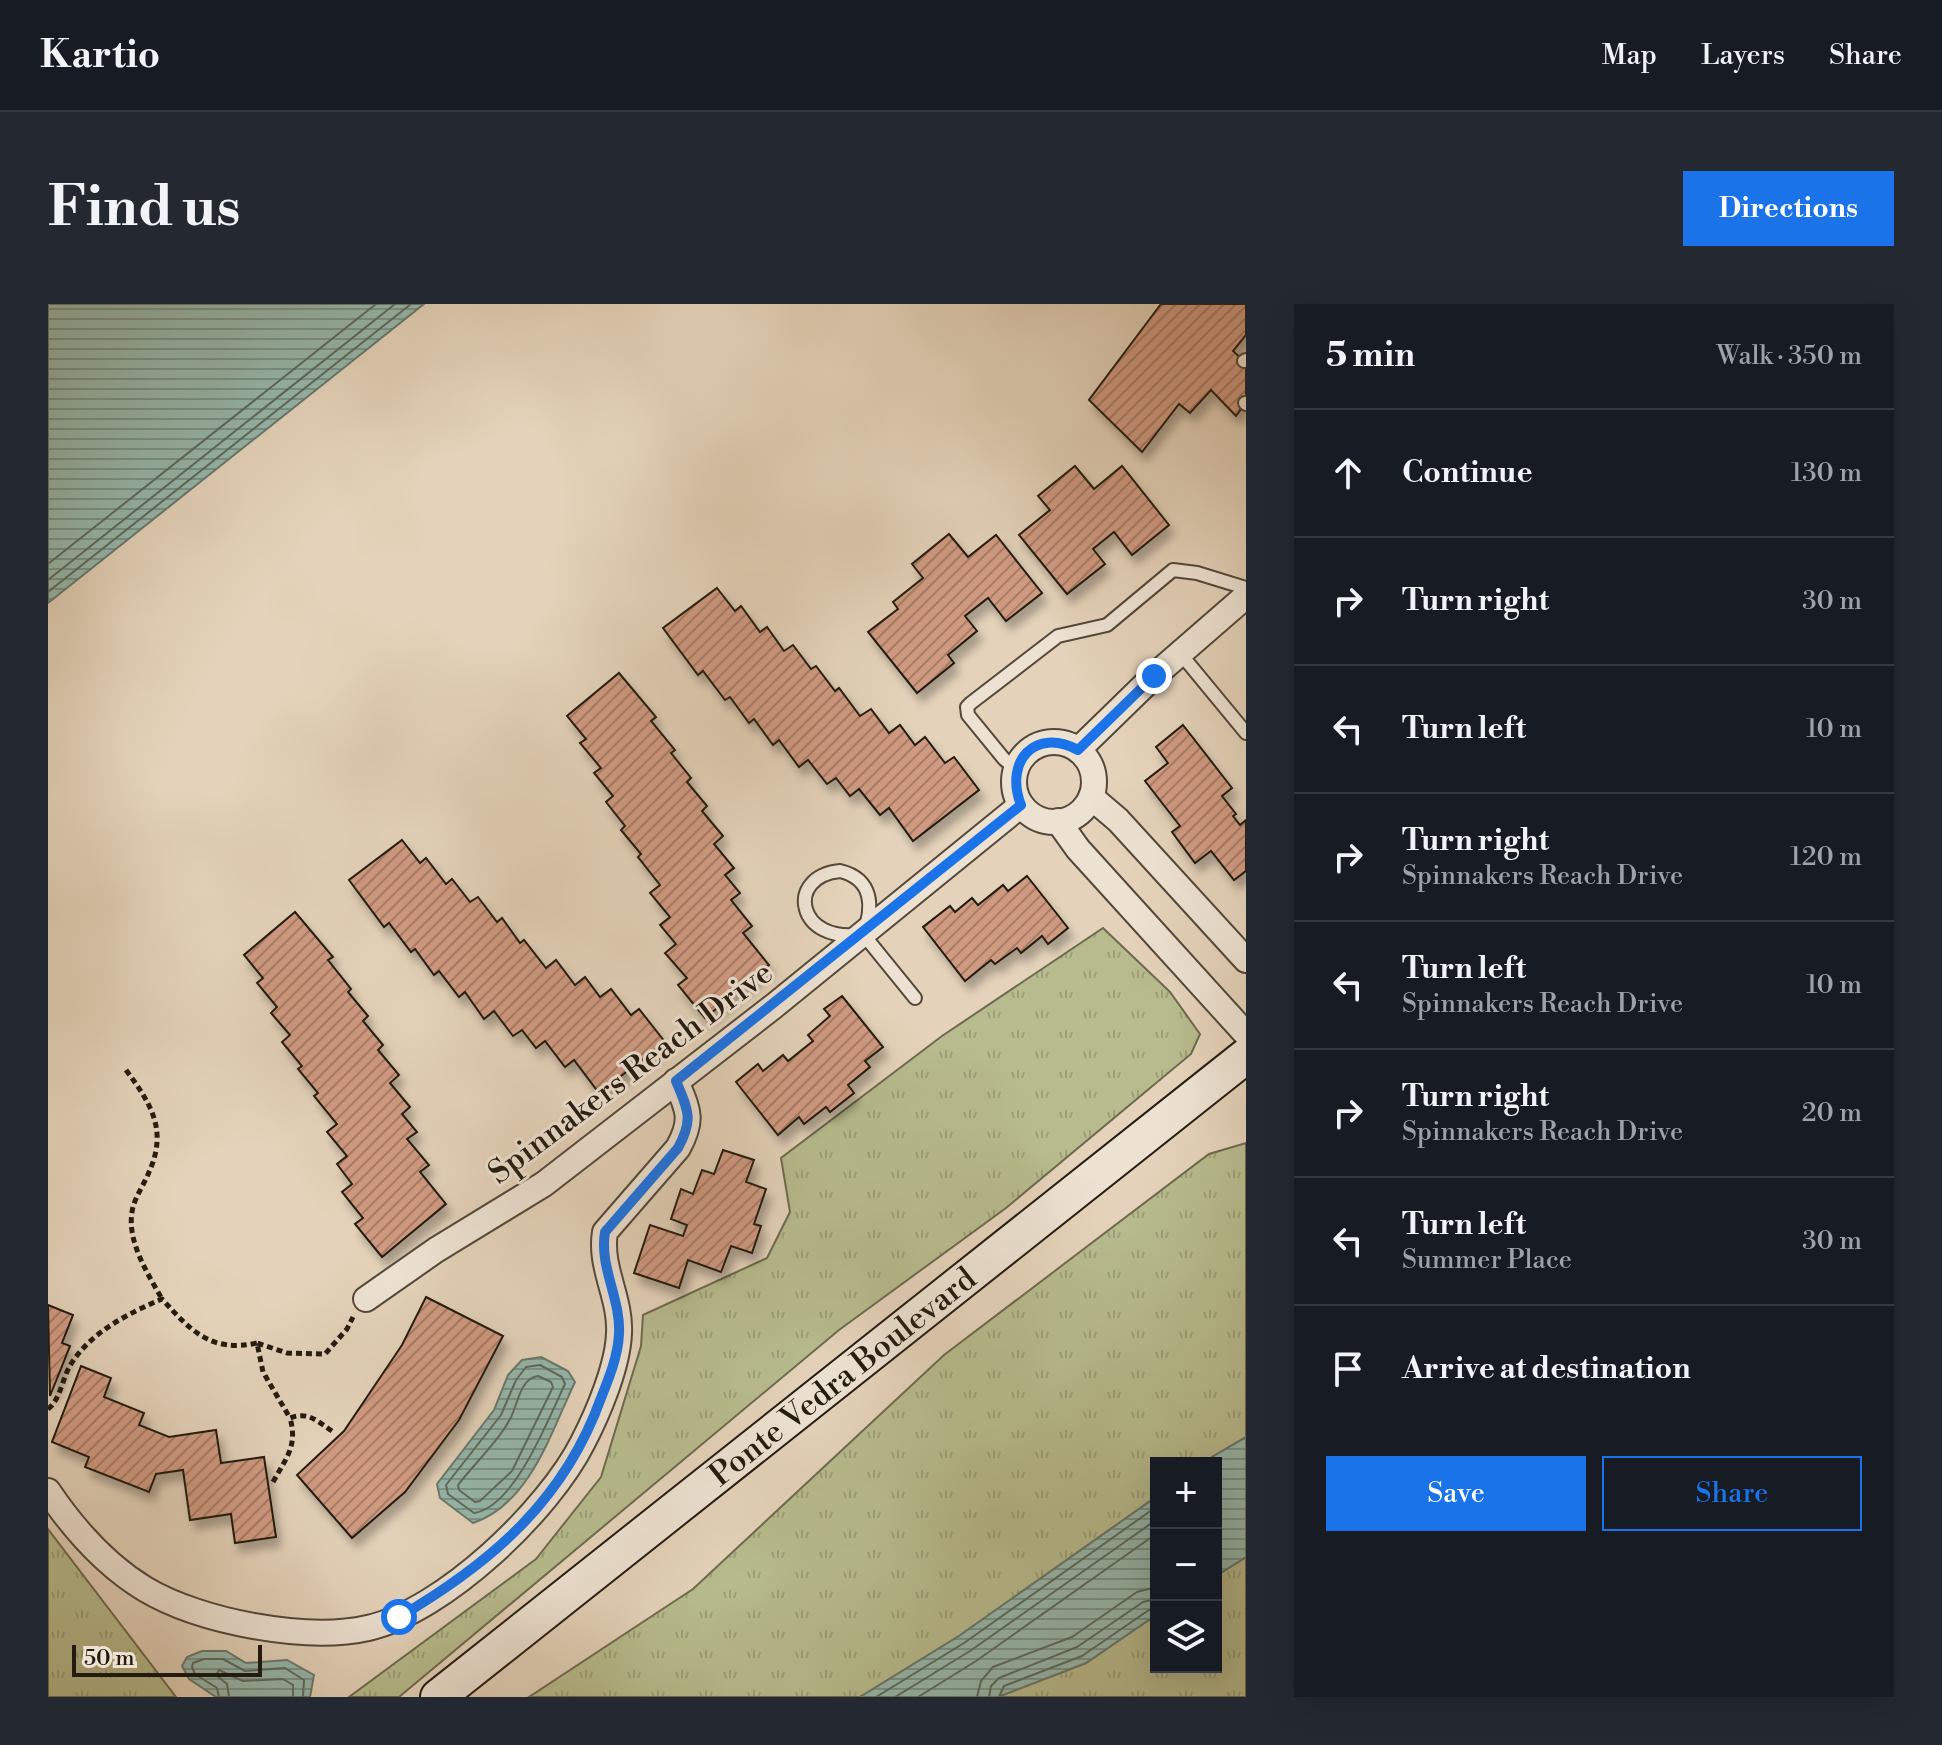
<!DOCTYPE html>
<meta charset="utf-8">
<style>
:root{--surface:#171b24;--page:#242831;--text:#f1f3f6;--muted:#9ea1a6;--line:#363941;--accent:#1a73e8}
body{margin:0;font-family:"Libre Bodoni",serif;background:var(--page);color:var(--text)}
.controls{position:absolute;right:24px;bottom:24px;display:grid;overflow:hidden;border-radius:0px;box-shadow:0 8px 32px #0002}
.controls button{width:72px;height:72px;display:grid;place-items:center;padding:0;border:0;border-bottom:2px solid var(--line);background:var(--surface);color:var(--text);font:40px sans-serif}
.scale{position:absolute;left:24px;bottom:20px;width:190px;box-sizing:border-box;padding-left:8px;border:4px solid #231b10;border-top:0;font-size:22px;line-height:28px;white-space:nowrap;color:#231b10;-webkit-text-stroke:6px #ede2d2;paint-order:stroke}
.stop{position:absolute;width:24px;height:24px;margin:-18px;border:6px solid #1a73e8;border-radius:50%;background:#fff}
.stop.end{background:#1a73e8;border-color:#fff;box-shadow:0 2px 8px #0008}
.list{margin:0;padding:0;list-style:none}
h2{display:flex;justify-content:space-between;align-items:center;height:104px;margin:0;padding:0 32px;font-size:34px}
h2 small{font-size:26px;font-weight:400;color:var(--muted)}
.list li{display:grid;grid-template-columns:52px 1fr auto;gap:24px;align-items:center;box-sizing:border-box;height:128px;padding:0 32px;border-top:2px solid var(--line)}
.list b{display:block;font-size:30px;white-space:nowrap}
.list p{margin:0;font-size:26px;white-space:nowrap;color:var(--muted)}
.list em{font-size:26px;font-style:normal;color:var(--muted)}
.actions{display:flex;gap:16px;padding:24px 32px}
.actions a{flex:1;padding:18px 0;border:2px solid var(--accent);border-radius:0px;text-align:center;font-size:28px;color:var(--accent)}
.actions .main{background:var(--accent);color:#fff}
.icon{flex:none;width:44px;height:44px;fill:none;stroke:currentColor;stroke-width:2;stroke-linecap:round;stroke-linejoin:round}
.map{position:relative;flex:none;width:1198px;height:1393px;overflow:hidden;border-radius:0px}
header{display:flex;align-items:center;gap:48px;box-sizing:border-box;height:112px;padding:0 40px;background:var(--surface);border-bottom:2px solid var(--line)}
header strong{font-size:38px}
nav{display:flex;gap:44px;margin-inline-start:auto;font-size:28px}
.intro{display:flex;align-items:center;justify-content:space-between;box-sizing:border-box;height:192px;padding:0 48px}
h1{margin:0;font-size:56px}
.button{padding:20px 36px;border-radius:0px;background:var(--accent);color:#fff;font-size:28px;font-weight:700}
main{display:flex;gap:48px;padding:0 48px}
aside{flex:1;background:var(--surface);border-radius:0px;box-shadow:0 8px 32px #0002}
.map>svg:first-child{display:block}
.grass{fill:url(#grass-tufts);stroke:#6d6b4e;stroke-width:2}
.water{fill:url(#water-rules);stroke:#68796e;stroke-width:2}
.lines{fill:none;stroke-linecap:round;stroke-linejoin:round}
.shore{stroke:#5c6a5e;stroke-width:2}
.building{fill:url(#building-hatch);stroke:#231b10;stroke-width:2;filter:url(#shadow)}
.lane-casing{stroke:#53493a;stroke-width:16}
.street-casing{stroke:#53493a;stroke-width:28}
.secondary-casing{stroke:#231b10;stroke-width:38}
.path{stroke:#231b10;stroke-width:5;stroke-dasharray:6 4;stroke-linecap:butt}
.lane{stroke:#ede2d2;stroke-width:12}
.street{stroke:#ede2d2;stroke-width:24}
.secondary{stroke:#ede2d2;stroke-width:34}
.route{stroke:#1a73e8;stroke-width:10}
.labels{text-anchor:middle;stroke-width:6;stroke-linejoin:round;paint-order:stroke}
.street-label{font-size:32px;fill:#231b10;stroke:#ede2d2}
</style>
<header>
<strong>Kartio</strong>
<nav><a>Map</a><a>Layers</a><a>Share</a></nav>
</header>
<div class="intro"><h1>Find us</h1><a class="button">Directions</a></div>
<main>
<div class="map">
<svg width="1198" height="1393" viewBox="0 0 1198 1393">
<defs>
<pattern id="grass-tufts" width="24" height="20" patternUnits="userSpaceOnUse" patternTransform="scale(2)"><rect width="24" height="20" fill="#b7bb8d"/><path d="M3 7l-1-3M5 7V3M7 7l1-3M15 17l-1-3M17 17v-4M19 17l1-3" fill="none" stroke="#9da079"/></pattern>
<pattern id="water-rules" width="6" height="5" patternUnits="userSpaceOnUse" patternTransform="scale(2)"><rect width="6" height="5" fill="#96b8ac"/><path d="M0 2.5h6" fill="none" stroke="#7a958b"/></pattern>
<pattern id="building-hatch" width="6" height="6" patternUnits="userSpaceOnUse" patternTransform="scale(2)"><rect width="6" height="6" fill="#d09a81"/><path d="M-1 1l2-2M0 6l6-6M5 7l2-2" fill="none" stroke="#a87d68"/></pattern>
<filter id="shadow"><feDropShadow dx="5" dy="9" stdDeviation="4" flood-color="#0004"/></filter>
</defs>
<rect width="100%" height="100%" fill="#e4d3ba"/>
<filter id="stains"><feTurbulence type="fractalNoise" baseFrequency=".0025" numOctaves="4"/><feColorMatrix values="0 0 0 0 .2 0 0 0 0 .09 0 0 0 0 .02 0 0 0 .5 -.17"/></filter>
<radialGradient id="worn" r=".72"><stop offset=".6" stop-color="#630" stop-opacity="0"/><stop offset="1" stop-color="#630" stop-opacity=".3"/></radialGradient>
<g class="grass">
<path d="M1055 624 1122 688 1152 730 1143 750 958 904 791 1026 351 1393H301L488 1255 553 1173 593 1042 595 1011 719 954 742 908 733 854 894 732Z"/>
<path d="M1198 839V1133L1154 1159H1108V1193L911 1332 812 1393H481L645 1285 896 1051 1161 850Z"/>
<path d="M0 1225 128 1393H0Z"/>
<path d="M1198 1253V1393H950L1038 1359 1108 1311V1363H1168V1272Z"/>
</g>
<g class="water">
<path d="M0 0H376L0 299Z"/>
<path d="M493 1053 520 1067 527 1078C503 1128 482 1200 425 1219L392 1194 389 1180 446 1106 460 1071 474 1056Z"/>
<path d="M1198 1133V1253L1168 1272V1159H1154Z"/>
<path d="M1108 1193V1311L1038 1359 950 1393H812L911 1332Z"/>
<path d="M154 1347H178L198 1359 239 1356 266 1371 262 1393H168L141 1375 134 1362 139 1353Z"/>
</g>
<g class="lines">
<g class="shore">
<path d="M0 260 328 0"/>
<path d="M0 276 347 0"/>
<path d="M0 288 363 0"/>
<path d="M492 1061 514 1073 517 1080C500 1115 467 1203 426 1209L400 1190 398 1181 453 1111 468 1076 478 1063Z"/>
<path d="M490 1072 503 1078 505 1083 464 1167 432 1197 427 1198 411 1186 410 1181C426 1160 453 1135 464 1111 470 1098 473 1074 490 1072Z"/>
<path d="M171 1393 169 1384 147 1370 144 1363 145 1359 156 1355H175L197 1367 237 1364 256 1376 255 1393"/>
<path d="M181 1393 179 1380 168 1371 171 1366 195 1377 235 1375 245 1381V1393"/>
<path d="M828 1393 916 1339 1108 1203"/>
<path d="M847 1393 922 1347 1108 1216"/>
<path d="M870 1393 928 1357 1108 1230"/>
<path d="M929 1393 933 1377 945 1363 1024 1333 1089 1288 1108 1283"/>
<path d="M941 1393 943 1382 951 1374 1029 1343 1095 1298 1108 1295"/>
<path d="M951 1393 956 1382 1034 1352 1101 1306 1108 1305"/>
</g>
</g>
<g class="building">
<path d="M1113 0H1198V31L1185 47 1198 59V98L1188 112 1163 86 1142 109 1131 100 1094 148 1041 96Z"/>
<path d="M1027 162 1046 185 1074 162 1121 221 1084 251 1066 228 1045 245 1057 260 1019 290 971 231 1002 206 990 192Z"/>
<path d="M901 230 920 253 948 231 994 289 958 317 940 294 917 312 929 327 900 351 906 359 869 389 820 328 850 305 845 298 875 274 864 260Z"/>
<path d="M669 284 687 307 693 302 712 328 719 323 736 347 745 341 763 365 768 362 787 387 791 384 812 412 823 405 841 429 852 421 867 441 877 433 897 459 906 453 931 486 865 537 841 504 832 511 811 485 802 492 788 474 779 480 760 456 751 463 731 436 725 441 706 415 701 419 682 393 677 396 655 367 650 371 615 324Z"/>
<path d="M571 369 608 413 603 417 627 446 623 449 643 474 639 478 659 502 654 507 675 532 666 540 686 564 677 571 692 589 683 596 704 622 695 629 721 661 657 714 630 681 639 674 617 649 628 640 612 621 622 613 602 589 612 581 590 553 593 550 573 526 577 522 558 498 565 492 546 469 553 464 532 439 538 435 519 412Z"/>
<path d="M1135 421 1184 484 1174 492 1188 510 1185 512 1192 521 1198 516V567L1186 576 1163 547 1147 559 1124 528 1132 522 1097 477 1120 459 1108 443Z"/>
<path d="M354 536 372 559 378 554 398 580 404 575 422 598 430 593 449 618 454 614 472 639 476 636 498 664 508 656 527 681 537 673 552 693 563 685 583 711 591 705 617 738 551 789 526 756 517 763 497 737 488 744 474 726 465 732 446 707 436 715 417 688 411 693 391 667 386 671 367 645 363 648 341 619 336 623 301 576Z"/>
<path d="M979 572 1020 624 1000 640 994 632 973 649 969 644 947 660 943 656 917 677 875 623 902 602 907 608 924 594 930 601 955 581 960 587Z"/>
<path d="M247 608 285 653 280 656 303 685 300 688 320 712 315 717 335 741 330 746 351 771 342 779 362 803 354 810 369 828 359 835 381 861 372 868 398 900 334 953 307 920 315 914 294 888 304 880 289 860 299 852 279 828 289 820 266 792 270 789 250 765 254 762 234 738 242 731 223 709 229 703 209 679 215 674 196 651Z"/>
<path d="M794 692 835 743 817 757 822 763 800 781 806 789 782 808 778 803 756 820 751 813 730 831 688 778 710 760 715 767 735 751 740 757 765 737 760 731 782 712 776 705Z"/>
<path d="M675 846 706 856 698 878 718 885 706 920 713 922 704 949 683 942 673 968 640 956 631 984 586 969 602 921 635 932 639 921 623 915 633 885 645 890 654 866 666 870Z"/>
<path d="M378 993 455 1032 411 1116 357 1188 304 1234 249 1171 296 1127 354 1041Z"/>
<path d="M0 1001 25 1011 14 1039 22 1042 2 1092Z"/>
<path d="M33 1062 63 1074 56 1093 96 1109 91 1121 121 1133 168 1126 173 1159 216 1153 228 1233 187 1239 183 1210 142 1216 135 1166 108 1170 101 1188 37 1163 41 1153 4 1138Z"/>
</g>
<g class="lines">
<g class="lane-casing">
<g id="lane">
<path d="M1196 57 1198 56"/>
<path d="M1197 99 1198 100"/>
<path d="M1132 349 1198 429"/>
<path d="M968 465 956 455 920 411 919 403 923 399 1010 332 1059 321 1125 266 1149 269 1198 284"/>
<path d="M792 567C825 575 826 603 815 630 748 641 737 572 792 567Z"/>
<path d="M815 630 867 694"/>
</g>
</g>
<g class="street-casing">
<g id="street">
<circle cx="1006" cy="478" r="40"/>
<path d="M1030 446 1106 372 1198 292"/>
<path d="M1043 493 1070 516 1198 656"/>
<path d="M1010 517 1030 545 1198 730"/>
<path d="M318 995 388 946 496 880 726 702 973 501"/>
<path d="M0 1187C25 1224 59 1262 97 1285 152 1318 259 1338 320 1324 396 1307 501 1206 535 1138 550 1109 570 1062 571 1029 573 994 551 963 557 928L630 844C646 815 640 806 628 777"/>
</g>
</g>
<g class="secondary-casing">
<g id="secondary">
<path id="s1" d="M390 1393 1198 752"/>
</g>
</g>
<g class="path">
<path d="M78 766C103 800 120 826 101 868 96 881 86 894 84 908 79 938 100 970 114 995"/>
<path d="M0 1105C13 1095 14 1074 23 1060 43 1028 81 1009 114 995 143 1027 163 1049 209 1039"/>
<path d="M284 1127C269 1117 260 1107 242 1114L215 1068 209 1039 239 1049 277 1050 299 1025 305 1013"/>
<path d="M225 1178C238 1154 250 1142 242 1114"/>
</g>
<use href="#lane" class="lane"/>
<use href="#street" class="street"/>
<use href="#secondary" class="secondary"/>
</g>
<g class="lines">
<path class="route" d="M351 1313C443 1259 516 1197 553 1094 561 1074 570 1052 571 1030 573 995 551 963 557 928L630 844C646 815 640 806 628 777L973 501C956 457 987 423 1030 446L1106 372"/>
</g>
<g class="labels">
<g class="street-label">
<text transform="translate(582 768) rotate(-37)" y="11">Spinnakers Reach Drive</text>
<text dy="11" stroke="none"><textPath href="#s1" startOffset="516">Ponte Vedra Boulevard</textPath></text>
</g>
</g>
<rect width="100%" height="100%" filter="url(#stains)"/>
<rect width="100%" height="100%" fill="url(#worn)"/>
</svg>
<div class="controls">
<button>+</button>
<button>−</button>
<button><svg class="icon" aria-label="layers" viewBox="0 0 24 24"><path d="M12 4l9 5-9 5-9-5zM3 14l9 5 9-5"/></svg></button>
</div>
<div class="scale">50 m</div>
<div class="stop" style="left:351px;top:1313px"></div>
<div class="stop end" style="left:1106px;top:372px"></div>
</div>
<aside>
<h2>5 min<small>Walk · 350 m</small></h2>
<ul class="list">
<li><svg class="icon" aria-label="ahead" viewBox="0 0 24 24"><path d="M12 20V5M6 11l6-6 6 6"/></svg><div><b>Continue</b></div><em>130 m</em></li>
<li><svg class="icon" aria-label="right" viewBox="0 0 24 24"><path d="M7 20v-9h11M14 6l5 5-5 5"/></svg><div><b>Turn right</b></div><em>30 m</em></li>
<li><svg class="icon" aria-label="left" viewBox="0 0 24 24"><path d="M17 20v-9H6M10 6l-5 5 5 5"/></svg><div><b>Turn left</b></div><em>10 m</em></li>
<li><svg class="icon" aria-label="right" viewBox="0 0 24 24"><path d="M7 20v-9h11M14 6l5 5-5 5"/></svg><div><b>Turn right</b><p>Spinnakers Reach Drive</p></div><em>120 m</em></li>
<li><svg class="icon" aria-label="left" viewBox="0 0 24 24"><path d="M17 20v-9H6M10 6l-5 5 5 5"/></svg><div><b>Turn left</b><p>Spinnakers Reach Drive</p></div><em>10 m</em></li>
<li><svg class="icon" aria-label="right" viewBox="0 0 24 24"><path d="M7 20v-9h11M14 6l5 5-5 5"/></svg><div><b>Turn right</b><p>Spinnakers Reach Drive</p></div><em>20 m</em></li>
<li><svg class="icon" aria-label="left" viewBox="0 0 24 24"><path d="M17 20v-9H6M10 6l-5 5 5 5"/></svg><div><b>Turn left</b><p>Summer Place</p></div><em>30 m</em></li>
<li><svg class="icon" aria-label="arrive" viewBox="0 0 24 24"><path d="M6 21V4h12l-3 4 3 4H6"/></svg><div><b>Arrive at destination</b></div></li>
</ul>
<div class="actions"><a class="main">Save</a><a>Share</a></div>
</aside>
</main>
